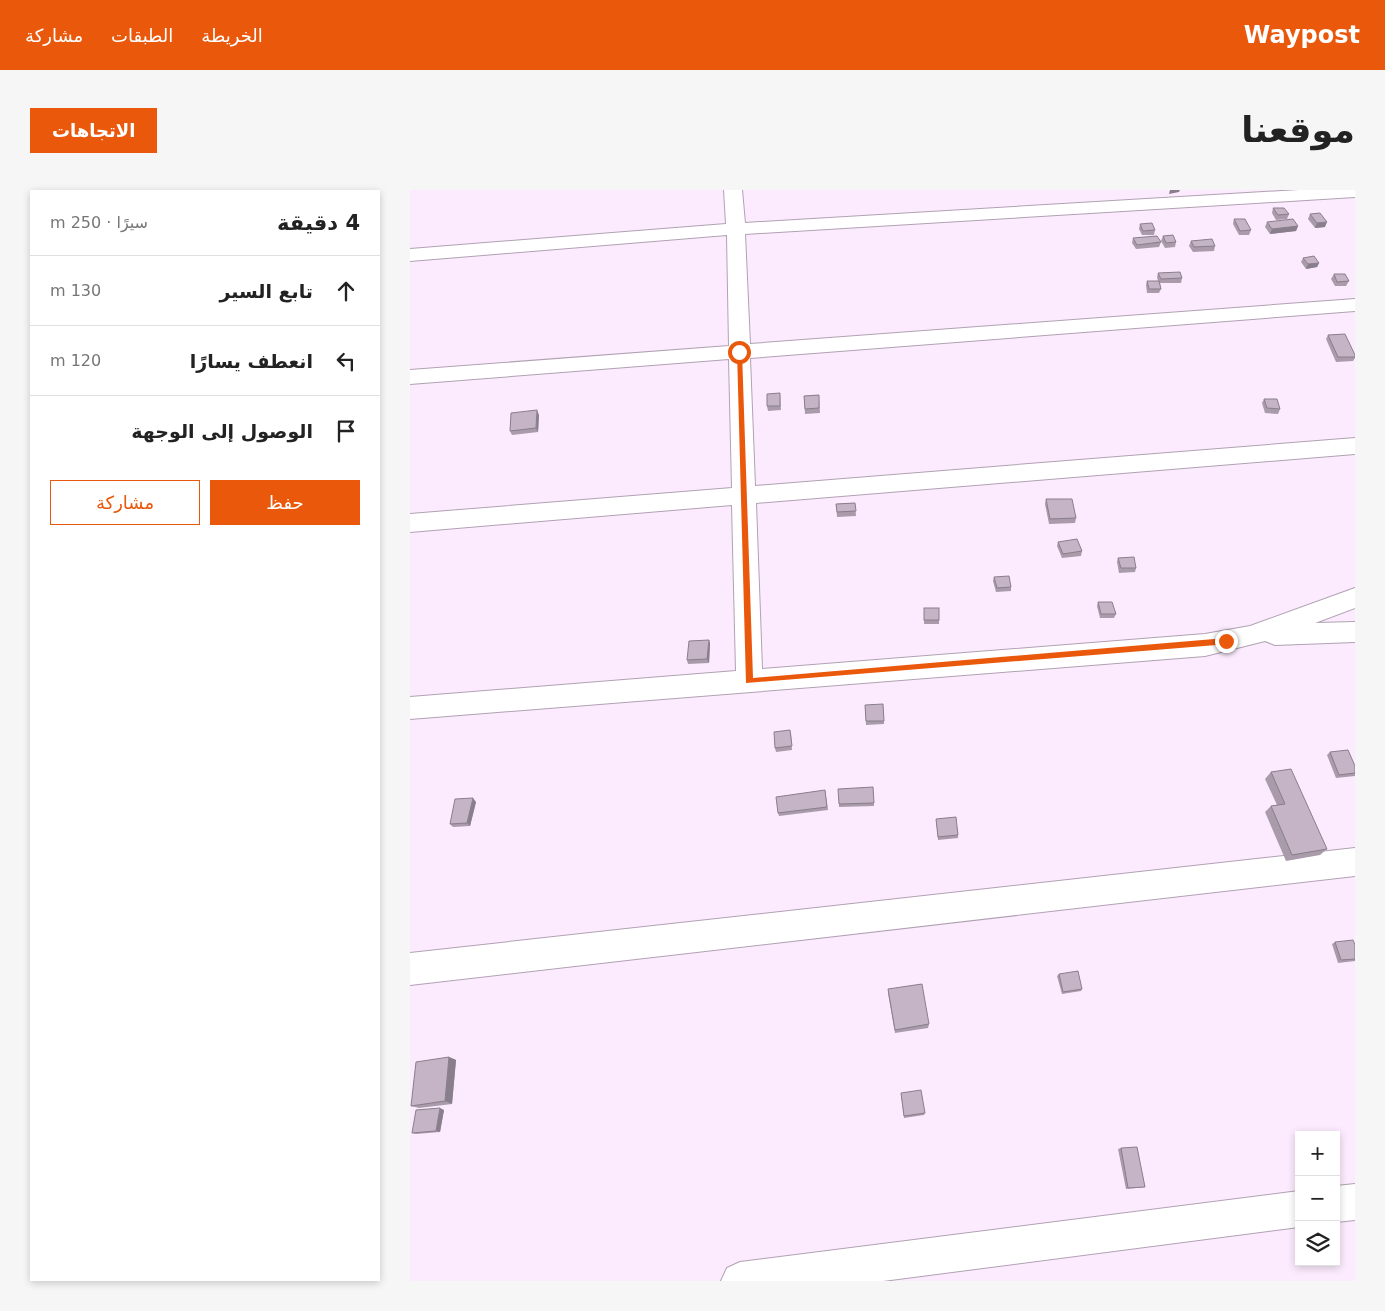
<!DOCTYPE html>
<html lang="ar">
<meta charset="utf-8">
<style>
:root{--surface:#fff;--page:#f6f6f6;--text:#222;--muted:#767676;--line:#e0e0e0;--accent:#ea580c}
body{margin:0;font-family:"DejaVu Sans","Noto Naskh Arabic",sans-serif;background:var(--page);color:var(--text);direction:rtl}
.controls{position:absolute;right:15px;bottom:15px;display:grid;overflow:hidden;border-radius:0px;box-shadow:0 2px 8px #0003}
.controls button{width:45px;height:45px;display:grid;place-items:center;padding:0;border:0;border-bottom:1px solid var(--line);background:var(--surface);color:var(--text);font:25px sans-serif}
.stop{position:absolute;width:15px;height:15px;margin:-11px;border:4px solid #ea580c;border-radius:50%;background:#fff}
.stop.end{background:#ea580c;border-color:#fff;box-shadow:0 1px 5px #0008}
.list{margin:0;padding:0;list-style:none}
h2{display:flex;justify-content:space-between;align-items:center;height:65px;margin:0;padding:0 20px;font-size:21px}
h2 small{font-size:16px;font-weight:400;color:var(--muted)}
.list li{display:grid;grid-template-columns:32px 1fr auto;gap:15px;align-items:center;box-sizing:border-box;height:70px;padding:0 20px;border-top:1px solid var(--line)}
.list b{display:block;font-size:19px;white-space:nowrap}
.list em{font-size:16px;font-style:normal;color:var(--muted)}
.actions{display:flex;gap:10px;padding:15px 20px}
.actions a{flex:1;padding:11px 0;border:1px solid var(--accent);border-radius:0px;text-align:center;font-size:18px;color:var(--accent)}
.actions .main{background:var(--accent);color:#fff}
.icon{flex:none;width:28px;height:28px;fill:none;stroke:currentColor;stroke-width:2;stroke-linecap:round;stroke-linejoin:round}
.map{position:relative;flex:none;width:945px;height:1091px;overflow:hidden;direction:ltr;border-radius:0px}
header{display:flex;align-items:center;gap:30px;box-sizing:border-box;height:70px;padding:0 25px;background:var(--accent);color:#fff}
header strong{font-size:24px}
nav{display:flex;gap:28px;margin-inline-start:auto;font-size:18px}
.intro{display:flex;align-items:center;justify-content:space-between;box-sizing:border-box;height:120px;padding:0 30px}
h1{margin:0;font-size:35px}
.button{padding:12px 22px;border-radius:0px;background:var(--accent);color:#fff;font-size:18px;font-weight:700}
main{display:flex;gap:30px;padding:0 30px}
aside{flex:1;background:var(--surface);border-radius:0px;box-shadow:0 2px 8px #0003}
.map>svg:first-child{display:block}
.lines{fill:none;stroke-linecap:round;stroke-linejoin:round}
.minor-casing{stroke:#b1a1b3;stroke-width:2}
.minor{fill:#fff;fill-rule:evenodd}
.wall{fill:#a99baa}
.shaded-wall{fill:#897e8b}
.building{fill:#c4b4c6;stroke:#897e8b}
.route{fill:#ea580c}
</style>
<header>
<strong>Waypost</strong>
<nav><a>الخريطة</a><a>الطبقات</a><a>مشاركة</a></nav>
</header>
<div class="intro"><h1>موقعنا</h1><a class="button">الاتجاهات</a></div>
<main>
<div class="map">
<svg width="945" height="1091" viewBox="0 0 945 1091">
<rect width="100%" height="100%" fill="#fcebfe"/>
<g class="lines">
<g class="minor-casing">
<g id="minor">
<path d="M314 0H332L335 33 889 0H945V7L335 44 340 154 945 109V121L340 168 345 296 945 248V264L346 313 352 479 795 444 840 436 945 398V418L905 433 945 432V452L865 455 855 451 795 466 0 529V507L326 481 322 315 0 342V324L322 298 319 169 0 194V180L319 156 317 45 0 71V59L316 34Z"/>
<path d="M945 658V686L0 795V763Z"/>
<path d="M945 994V1030L926 1032V996Z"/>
<path d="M889 1001V1037L473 1091H311L317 1078 330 1072Z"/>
</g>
</g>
<use href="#minor" class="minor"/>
</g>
<g class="wall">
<path d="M863 18 879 24 877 29 866 30 862 23Z"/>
<path d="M900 24 915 37 905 38 898 29Z"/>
<path d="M824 29 841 40 839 45H829L823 34Z"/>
<path d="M857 32 888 36 886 41 860 44 855 37Z"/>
<path d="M730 34 745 40 744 45H732L729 39Z"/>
<path d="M753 46 766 52 765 57 755 58 751 51Z"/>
<path d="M723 48 751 52 749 57 726 59 722 53Z"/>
<path d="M781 51 805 56 804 61 783 62 779 56Z"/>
<path d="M893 68 909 73 907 77 896 79 891 72Z"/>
<path d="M748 83 772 88 771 93H750L751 99 749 103H737L736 95 737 91H748L747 87Z"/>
<path d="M924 84 939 91 936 96H925L921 89Z"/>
<path d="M918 145 945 165V168L943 171 926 172 916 149Z"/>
<path d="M370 203 371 220 358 221 357 216Z"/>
<path d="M409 205 410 223 395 224 394 206Z"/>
<path d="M854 209 870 219 868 224 855 223 852 213Z"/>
<path d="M129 225 128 242 102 245 100 241Z"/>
<path d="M636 309 666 328 665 333 639 334 635 314Z"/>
<path d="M445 313 446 326 427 327 426 314Z"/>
<path d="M648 352 672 361 671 366 652 368 647 356Z"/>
<path d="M708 368 726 378 725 382 709 383 707 372Z"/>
<path d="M584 387 601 397V401L586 402 583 391Z"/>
<path d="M688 412 706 424 704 428H690L687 416Z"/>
<path d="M514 418 529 430V434H514Z"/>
<path d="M299 450 300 454 299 473 278 474 277 470Z"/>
<path d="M455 515 474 531V534L456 535Z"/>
<path d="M381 543 382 560 366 562 365 558Z"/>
<path d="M920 562 945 576V586L926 588 917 565Z"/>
<path d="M861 582 917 659 910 665 876 671 855 622 861 616 867 615 855 589Z"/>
<path d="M463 597 464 616 429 617V614Z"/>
<path d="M415 600 418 620 369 626 368 623Z"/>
<path d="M66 612 60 636 43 637 40 634Z"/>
<path d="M526 629 548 645V648L528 650Z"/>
<path d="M925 752 945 755V771L928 773 922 754Z"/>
<path d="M649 784 672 799 671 801 652 804 647 786Z"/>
<path d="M478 799 519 834 518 838 485 843 478 803Z"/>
<path d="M39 867 46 870 42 914 9 918 1 916Z"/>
<path d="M491 905 515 923 514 925 494 928Z"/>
<path d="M34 920 30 942 6 944 2 943Z"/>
<path d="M711 958 735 997 716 999 708 959Z"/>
</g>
<g class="shaded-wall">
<path d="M760 0H770L769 2 759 4Z"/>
<path d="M917 32 915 37 905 38 907 33Z"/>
<path d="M888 36 886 41 860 44 862 39Z"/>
<path d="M909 73 907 77 896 79 898 74Z"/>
<path d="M127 220 129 225 128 242 126 238Z"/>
<path d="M299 450 300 454 299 473 297 469Z"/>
<path d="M63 608 66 612 60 636 57 633Z"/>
<path d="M39 867 46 870 42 914 35 911Z"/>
<path d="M30 918 34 920 30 942 26 941Z"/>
</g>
<g class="building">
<path d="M863 18H874L879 24 868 25Z"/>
<path d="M910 23 917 32 907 33 900 24Z"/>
<path d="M824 29H835L841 40 830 41Z"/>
<path d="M883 29 888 36 862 39 857 32Z"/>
<path d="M742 33 745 40 733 41 730 34Z"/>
<path d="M763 45 766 52 756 53 753 46Z"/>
<path d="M747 46 751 52 727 55 723 48Z"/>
<path d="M802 49 805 56 784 57 781 51Z"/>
<path d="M904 66 909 73 898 74 893 68Z"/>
<path d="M770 82 772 88 751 89 748 83Z"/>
<path d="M924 84H935L939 91 927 92Z"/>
<path d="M737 91H749L751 99H739Z"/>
<path d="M935 144 945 165V167H928L918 145Z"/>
<path d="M370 203V216H357V204Z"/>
<path d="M409 205V218L395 219 394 206Z"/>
<path d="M854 209H867L870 219 857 218Z"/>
<path d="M127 220 126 238 100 241 101 223Z"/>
<path d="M636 309H662L666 328 640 329Z"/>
<path d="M445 313 446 321 427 322 426 314Z"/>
<path d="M667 349 672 361 653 364 648 352Z"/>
<path d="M724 367 726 378H711L708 368Z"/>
<path d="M599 386 601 397 587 398 584 387Z"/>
<path d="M688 412H702L706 424H691Z"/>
<rect x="514" y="418" width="15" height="12"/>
<path d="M299 450 297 469 277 470 279 451Z"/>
<path d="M473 514 474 531H456L455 515Z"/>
<path d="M380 540 382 556 365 558 364 542Z"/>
<path d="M938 560 945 576V583L929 585 920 562Z"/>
<path d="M881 579 917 659 882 665 861 616 875 614 861 582Z"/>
<path d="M463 597 464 613 429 614 428 599Z"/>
<path d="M415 600 417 617 368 623 366 607Z"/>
<path d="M63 608 57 633 40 634 45 609Z"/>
<path d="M546 627 548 645 528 647 526 629Z"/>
<path d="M943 750 945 755V769L931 770 925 752Z"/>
<path d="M668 781 672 799 653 802 649 784Z"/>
<path d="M512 794 519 834 485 840 478 799Z"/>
<path d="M39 867 35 911 1 916 6 872Z"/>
<path d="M511 900 515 923 494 926 491 903Z"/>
<path d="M30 918 26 941 2 943 6 920Z"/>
<path d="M727 957 735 997 718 998 711 958Z"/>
</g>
<path class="route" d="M327 161 332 162 343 488 816 448 820 451 819 454 336 493Z"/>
</svg>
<div class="controls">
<button>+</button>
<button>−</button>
<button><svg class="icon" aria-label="layers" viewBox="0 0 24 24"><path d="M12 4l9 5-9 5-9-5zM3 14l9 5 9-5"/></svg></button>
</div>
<div class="stop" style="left:329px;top:162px"></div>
<div class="stop end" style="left:816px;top:451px"></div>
</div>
<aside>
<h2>4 دقيقة<small>سيرًا · 250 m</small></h2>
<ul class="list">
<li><svg class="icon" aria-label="ahead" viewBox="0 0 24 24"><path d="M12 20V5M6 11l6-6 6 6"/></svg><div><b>تابع السير</b></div><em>130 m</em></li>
<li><svg class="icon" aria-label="left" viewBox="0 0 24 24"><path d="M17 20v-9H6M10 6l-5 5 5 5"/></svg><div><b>انعطف يسارًا</b></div><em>120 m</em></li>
<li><svg class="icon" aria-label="arrive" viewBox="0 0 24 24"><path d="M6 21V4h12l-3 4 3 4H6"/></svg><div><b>الوصول إلى الوجهة</b></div></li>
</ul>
<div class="actions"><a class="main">حفظ</a><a>مشاركة</a></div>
</aside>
</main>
